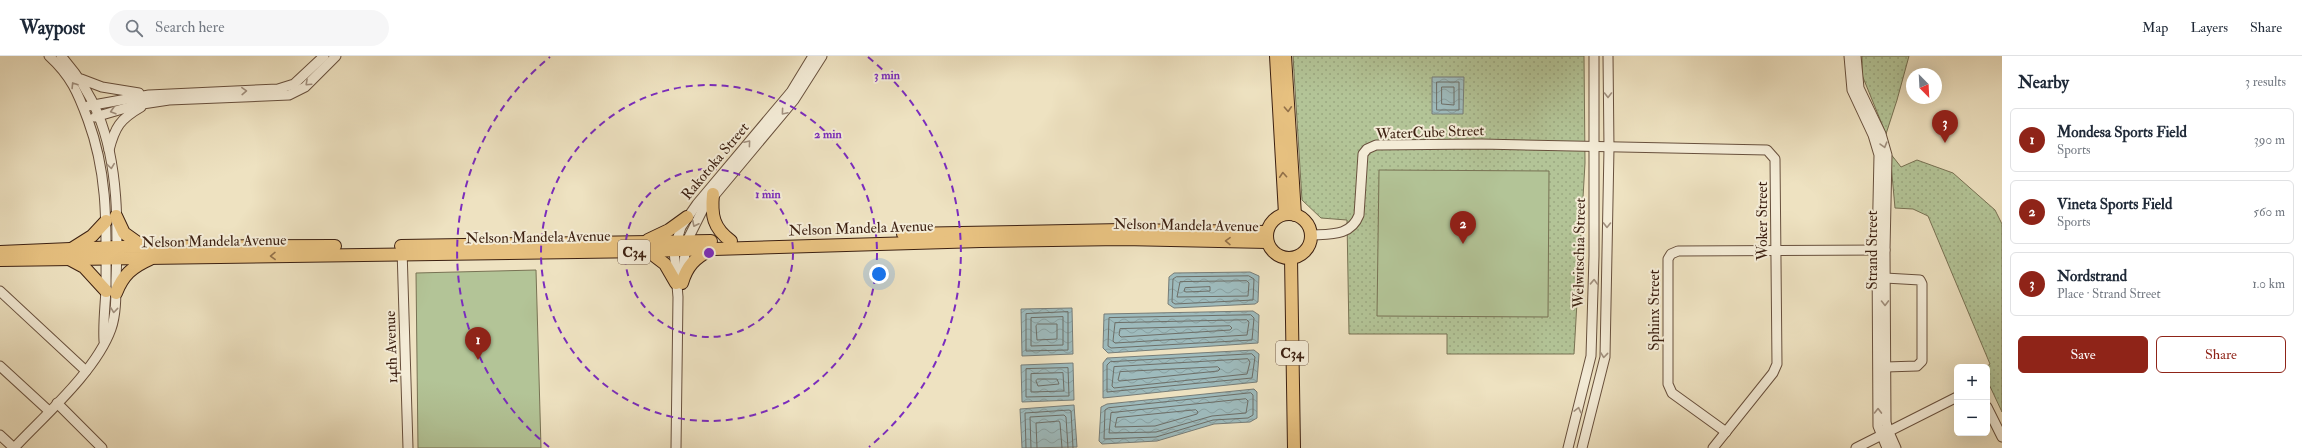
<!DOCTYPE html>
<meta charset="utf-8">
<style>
:root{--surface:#fff;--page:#f6f6f7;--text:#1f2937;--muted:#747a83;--line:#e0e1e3;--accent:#8f2418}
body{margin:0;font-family:"IM FELL Double Pica",serif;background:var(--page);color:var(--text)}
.controls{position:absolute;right:12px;bottom:12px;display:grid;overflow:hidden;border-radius:6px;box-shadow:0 4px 16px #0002}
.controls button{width:36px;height:36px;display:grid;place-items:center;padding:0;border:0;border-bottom:1px solid var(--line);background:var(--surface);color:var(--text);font:20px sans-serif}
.compass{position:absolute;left:1906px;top:12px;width:36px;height:36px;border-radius:50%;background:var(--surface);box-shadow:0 4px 16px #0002;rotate:156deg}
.you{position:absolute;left:879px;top:218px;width:14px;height:14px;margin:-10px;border:3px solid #fff;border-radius:50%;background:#1a73e8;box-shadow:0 0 0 6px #1a73e833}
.badge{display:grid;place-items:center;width:26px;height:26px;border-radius:50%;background:var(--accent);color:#fff;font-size:13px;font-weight:700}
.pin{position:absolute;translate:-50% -33px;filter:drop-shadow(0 1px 2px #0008)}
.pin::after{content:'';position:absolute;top:21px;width:14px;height:12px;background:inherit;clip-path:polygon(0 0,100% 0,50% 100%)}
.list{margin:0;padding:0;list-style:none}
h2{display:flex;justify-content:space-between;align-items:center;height:52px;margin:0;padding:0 16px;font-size:17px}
h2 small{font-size:13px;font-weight:400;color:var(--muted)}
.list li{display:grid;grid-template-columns:26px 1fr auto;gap:12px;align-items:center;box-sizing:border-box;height:64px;margin:0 8px 8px;padding:0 8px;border:1px solid var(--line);border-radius:6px}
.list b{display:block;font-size:15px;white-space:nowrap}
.list p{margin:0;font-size:13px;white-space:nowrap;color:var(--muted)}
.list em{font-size:13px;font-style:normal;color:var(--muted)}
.actions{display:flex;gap:8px;padding:12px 16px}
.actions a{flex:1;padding:9px 0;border:1px solid var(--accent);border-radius:6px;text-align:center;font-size:14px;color:var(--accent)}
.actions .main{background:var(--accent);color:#fff}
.icon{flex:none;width:22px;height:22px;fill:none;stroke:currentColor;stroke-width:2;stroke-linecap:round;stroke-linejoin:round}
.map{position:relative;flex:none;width:2002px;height:392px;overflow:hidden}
header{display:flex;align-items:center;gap:24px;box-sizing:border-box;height:56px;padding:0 20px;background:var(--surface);border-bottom:1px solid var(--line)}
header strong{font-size:19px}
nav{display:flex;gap:22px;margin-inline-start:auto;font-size:14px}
.search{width:280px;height:36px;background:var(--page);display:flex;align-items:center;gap:10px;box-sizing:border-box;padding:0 14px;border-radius:22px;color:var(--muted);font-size:15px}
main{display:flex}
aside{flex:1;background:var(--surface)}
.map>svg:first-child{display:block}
.green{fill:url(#green-dots);stroke:#787254}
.pitch{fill:#b3c497;stroke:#787254}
.water{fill:url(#water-waves);stroke:#777d78}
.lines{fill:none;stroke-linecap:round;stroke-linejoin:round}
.shore{stroke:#6d6e67;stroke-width:1}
.minor-casing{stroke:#68503d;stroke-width:11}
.major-casing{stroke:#3c2011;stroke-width:14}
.minor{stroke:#f4ecd7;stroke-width:9}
.major{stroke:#e7c180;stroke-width:12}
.oneway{stroke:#a1907e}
.oneway2{stroke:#927048}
.ring{fill:none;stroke:#7b2cbf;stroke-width:2;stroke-dasharray:7 5}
.labels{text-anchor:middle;stroke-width:4;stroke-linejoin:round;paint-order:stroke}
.shield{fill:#f4ecd7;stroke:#735d4c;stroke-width:1}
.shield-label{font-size:14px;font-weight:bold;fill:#3c2011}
.street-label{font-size:15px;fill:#3c2011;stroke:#f4ecd7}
.centre{fill:#7b2cbf;stroke:#f4ecd7;stroke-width:2}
.ring-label{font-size:12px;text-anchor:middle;font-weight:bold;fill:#7b2cbf;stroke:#f4ecd7;stroke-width:4;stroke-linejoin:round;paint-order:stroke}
</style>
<header>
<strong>Waypost</strong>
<div class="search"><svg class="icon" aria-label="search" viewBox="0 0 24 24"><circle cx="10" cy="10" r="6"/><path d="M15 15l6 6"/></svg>Search here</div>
<nav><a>Map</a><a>Layers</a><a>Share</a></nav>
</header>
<main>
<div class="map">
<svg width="2002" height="392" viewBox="0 0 2002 392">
<defs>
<pattern id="green-dots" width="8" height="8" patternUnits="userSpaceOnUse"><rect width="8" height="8" fill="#b3c497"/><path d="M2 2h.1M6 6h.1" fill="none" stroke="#9ba881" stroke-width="1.8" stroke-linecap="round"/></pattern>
<pattern id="water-waves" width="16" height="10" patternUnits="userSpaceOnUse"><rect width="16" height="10" fill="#9ebbbd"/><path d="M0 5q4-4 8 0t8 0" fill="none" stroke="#89a0a1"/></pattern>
</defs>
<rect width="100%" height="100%" fill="#eee2c1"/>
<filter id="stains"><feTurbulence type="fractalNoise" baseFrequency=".005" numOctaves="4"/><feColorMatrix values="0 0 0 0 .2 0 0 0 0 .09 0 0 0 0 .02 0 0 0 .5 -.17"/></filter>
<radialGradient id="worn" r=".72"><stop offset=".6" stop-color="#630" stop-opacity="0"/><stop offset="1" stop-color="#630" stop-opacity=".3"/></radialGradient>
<g class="green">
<path d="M1293 0H1584L1585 107 1574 298H1447V278H1349L1347 164 1321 162 1302 144Z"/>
<path d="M1862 0H1909L1897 44 1886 78 1862 19Z"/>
<path d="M1890 97 1901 111 1917 104 1953 117 1995 154 2002 168V356L1987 324 1986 311 1990 308 1928 160 1913 153 1895 152Z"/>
</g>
<g class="pitch">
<path d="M1379 114 1549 115 1548 261 1377 260Z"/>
<path d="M536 214 541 392H418L416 217Z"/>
</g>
<g class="water">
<path d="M1432 21H1464L1463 58H1432Z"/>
<path d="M1250 216 1259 220 1258 246 1255 248 1174 252 1168 248 1169 221 1174 217Z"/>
<path d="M1072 252 1073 298 1022 300 1021 253Z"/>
<path d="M1253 255 1259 259 1258 287 1108 297 1103 292 1104 258Z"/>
<path d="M1254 294 1259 298 1257 326 1103 342V307L1107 302Z"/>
<path d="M1073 307 1074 344 1022 346 1021 309Z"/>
<path d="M1254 333 1257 336V362L1250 366 1214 368 1157 385 1102 388 1099 385 1101 351 1107 348Z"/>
<path d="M1074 349 1077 391 1022 392 1020 353Z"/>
</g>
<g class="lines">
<g class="shore">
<rect x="1437" y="26" width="22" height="28"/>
<path d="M1442 31H1454V49L1442 48Z"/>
<path d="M1249 220 1254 223 1253 244 1175 248 1172 246 1173 223 1176 221Z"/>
<path d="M1247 225 1249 227 1248 240 1177 241 1180 226Z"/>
<path d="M1210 231V235L1186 236 1184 235 1185 232Z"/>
<path d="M1068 256V294L1026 295V258Z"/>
<path d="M1251 259 1254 262 1252 284 1111 292 1108 290 1109 262Z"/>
<path d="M1063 261V289L1031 290V262Z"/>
<path d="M1247 264 1249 266 1247 279 1115 287 1113 285 1115 267Z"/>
<path d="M1038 268H1057V283L1037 284 1036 270Z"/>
<path d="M1230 270 1232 272 1230 274 1121 281 1119 279 1120 273Z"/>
<path d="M1252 298 1255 301 1252 322 1107 336V309L1110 306Z"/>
<path d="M1248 303 1250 306 1247 318 1114 332 1112 330 1114 311Z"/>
<path d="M1218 311 1220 313 1218 315 1120 325 1118 324 1120 316Z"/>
<path d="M1068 312 1069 340 1026 341V313Z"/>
<path d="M1063 317 1064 335 1031 336V318Z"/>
<path d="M1038 323H1057L1059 328 1038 330 1036 325Z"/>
<path d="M1251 337 1253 339V359L1248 362 1213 364 1156 381 1104 383 1105 354 1108 352Z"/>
<path d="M1246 343 1248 345 1246 357 1212 360 1156 376 1109 377 1111 357Z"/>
<path d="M1196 354 1198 356 1197 358 1155 370 1115 371 1117 362Z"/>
<path d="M1026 392 1025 357 1069 354 1071 355 1073 392"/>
<path d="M1031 392 1030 361 1064 359 1066 361 1068 392"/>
<path d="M1037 392 1036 367 1059 365 1060 367 1062 392"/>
</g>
<g class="minor-casing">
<g id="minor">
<path d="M49 0C71 20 78 37 88 64 109 121 106 174 106 234 105 251 103 268 104 285"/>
<path d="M1849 0 1852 34 1873 79 1879 99 1877 194 1878 370 1887 392"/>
<path d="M1856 0 1859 32 1881 78 1887 99 1885 194 1886 366 1888 374 1896 392"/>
<path d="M81 23 102 31 139 37"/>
<path d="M88 50 149 39 278 33 294 28 324 0"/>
<path d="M95 61 136 49 169 44 289 39 305 31 336 0"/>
<path d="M109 94C115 71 120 63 141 51"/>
<path d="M1312 179C1331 178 1351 180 1359 159L1363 98 1367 93 1376 89 1481 88 1767 94 1775 103 1777 308 1773 317 1713 392"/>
<path d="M402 193 408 392"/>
<path d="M682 219 687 185 703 153 794 44 822 0"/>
<path d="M1885 222 1920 224 1922 228V305L1917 310 1886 311"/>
<path d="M0 235 86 315"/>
<path d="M0 310 49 355"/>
<path d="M57 347 102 392"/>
<path d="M1987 351 2002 381"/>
<path d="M1726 376 1672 337 1668 328V203L1671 198 1678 195 1885 194"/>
<path d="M0 379 14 392C45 359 96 315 111 273 116 259 116 241 116 225 118 172 119 109 98 58 89 36 77 18 61 0"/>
<path d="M676 392 678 241 674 194 681 171 697 148 791 36 813 0"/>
<path d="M1568 392 1591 300 1594 200V0"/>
<path d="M1582 392 1605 301 1609 92 1608 0"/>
<path d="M1856 392 1957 341"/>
</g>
</g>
<g class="major-casing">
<g id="major">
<path d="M1276 0 1285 158"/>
<path d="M1285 0 1295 159"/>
<path d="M713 138C711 159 713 172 731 185"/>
<circle cx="1289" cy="180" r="22"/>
<path d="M116 160 124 177 145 192"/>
<path d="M903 178 1122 174 1267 176"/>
<path d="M648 184 669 174 687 161"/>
<path d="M401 190 711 185"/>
<path d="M73 192 92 180 106 165"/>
<path d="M648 195 665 208 676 227"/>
<path d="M0 196 117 191 335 190"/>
<path d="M1291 202 1294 392"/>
<path d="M0 204 648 195 981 185 1123 183 1267 186"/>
<path d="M71 204 84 211 106 235"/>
<path d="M682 227C687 210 695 202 710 194"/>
<path d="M116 237C123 219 132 211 150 203"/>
</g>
</g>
<use href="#minor" class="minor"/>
<use href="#major" class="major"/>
</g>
<defs><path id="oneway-chevron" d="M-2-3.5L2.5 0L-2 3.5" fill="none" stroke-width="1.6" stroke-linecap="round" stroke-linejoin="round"/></defs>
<g class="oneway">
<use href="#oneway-chevron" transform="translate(308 27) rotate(137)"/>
<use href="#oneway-chevron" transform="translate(74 29) rotate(-122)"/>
<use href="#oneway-chevron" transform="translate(244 35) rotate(-2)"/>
<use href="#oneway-chevron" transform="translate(1608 39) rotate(90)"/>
<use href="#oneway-chevron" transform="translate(113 55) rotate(164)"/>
<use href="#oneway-chevron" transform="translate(784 56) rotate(130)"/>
<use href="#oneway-chevron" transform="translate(748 87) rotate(-50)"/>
<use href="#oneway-chevron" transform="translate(1884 89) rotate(74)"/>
<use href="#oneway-chevron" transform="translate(111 110) rotate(83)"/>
<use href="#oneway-chevron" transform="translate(695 168) rotate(117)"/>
<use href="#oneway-chevron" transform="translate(1607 169) rotate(91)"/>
<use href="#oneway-chevron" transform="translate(1594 226) rotate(-88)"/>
<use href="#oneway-chevron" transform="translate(1885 247) rotate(89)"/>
<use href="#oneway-chevron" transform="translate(114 254) rotate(96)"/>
<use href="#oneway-chevron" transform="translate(1604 299) rotate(96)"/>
<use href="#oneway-chevron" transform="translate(1578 354) rotate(-76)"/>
<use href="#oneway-chevron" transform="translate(1878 355) rotate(-89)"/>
</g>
<g class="oneway2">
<use href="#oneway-chevron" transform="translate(1288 53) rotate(87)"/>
<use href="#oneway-chevron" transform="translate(1283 119) rotate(-94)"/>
<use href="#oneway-chevron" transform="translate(1228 185) rotate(-179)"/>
<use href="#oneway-chevron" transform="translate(273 200) rotate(179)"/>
</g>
<g class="ring">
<circle cx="709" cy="197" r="84"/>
<circle cx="709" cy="197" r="168"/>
<path d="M549 391A252 252 0 0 1 550 1M868 1A252 252 0 0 1 869 391"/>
</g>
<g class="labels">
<g class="shield">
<rect x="618" y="184" width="32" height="24" rx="3"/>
<rect x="1276" y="285" width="32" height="24" rx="3"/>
</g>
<g class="shield-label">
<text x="634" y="201">C34</text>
<text x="1292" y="302">C34</text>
</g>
<g class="street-label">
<text transform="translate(1430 76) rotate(-2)" y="5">WaterCube Street</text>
<text transform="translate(715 105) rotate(-50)" y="5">Rakotoka Street</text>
<text transform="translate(1762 165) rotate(-90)" y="5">Woker Street</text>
<text transform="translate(1186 169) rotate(1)" y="5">Nelson Mandela Avenue</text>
<text transform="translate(861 172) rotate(-2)" y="5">Nelson Mandela Avenue</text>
<text transform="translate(538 181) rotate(-1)" y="5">Nelson Mandela Avenue</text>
<text transform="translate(214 185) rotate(-1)" y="5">Nelson Mandela Avenue</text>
<text transform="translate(1872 194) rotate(-90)" y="5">Strand Street</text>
<text transform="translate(1579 197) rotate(-89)" y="5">Welwitschia Street</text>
<text transform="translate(1654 254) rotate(-90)" y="5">Sphinx Street</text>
<text transform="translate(391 291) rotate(-92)" y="5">14th Avenue</text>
</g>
</g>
<circle cx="709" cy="197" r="6" class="centre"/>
<g class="ring-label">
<text x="887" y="23">3 min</text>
<text x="828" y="82">2 min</text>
<text x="768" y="142">1 min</text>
</g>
<rect width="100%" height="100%" filter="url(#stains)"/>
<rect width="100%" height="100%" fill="url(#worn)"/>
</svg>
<div class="controls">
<button>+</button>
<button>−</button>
</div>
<svg class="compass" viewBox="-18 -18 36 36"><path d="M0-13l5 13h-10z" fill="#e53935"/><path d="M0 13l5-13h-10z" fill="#747a83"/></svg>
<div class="you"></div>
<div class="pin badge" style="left:478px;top:304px">1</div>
<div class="pin badge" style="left:1463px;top:188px">2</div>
<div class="pin badge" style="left:1945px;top:87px">3</div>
</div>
<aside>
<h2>Nearby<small>3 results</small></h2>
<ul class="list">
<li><span class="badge">1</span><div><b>Mondesa Sports Field</b><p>Sports</p></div><em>390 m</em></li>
<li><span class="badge">2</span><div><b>Vineta Sports Field</b><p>Sports</p></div><em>560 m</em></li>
<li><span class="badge">3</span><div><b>Nordstrand</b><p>Place · Strand Street</p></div><em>1.0 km</em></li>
</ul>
<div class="actions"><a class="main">Save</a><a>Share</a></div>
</aside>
</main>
